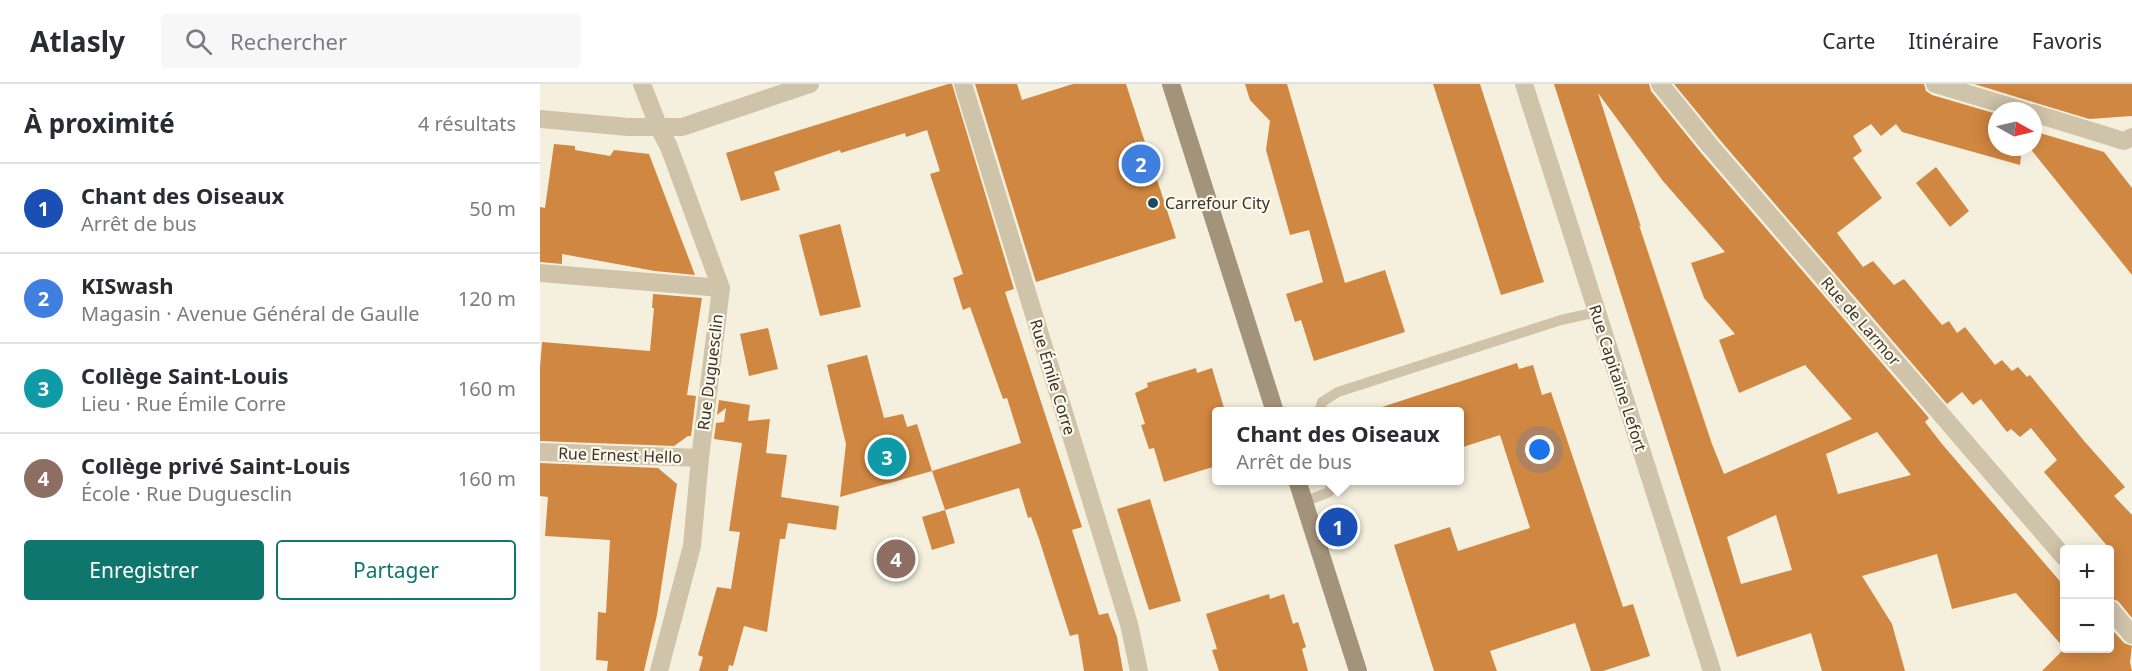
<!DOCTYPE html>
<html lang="fr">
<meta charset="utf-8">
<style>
:root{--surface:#fff;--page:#f7f7f7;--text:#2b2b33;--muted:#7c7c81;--line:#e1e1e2;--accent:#0f766e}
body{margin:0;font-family:"Noto Sans",sans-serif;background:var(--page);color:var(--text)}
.controls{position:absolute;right:18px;bottom:18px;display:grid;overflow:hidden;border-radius:6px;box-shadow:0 3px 15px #0003}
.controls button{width:54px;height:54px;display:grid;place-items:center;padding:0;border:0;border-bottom:2px solid var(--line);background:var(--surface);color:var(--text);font:30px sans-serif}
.compass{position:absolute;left:1448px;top:18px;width:54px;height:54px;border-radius:50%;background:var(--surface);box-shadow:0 3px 15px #0003;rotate:98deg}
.you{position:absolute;left:1000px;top:366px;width:21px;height:21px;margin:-15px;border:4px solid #fff;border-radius:50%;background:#1a73e8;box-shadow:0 0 0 9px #1a73e833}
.badge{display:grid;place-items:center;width:39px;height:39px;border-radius:50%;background:var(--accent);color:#fff;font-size:20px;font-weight:700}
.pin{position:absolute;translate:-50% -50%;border:3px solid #fff;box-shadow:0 2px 6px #0006}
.popup{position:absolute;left:672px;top:323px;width:252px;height:78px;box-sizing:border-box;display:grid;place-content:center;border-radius:6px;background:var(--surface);filter:drop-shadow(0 2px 4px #0005);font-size:20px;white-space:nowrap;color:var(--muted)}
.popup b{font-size:22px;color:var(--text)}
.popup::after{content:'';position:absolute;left:50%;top:100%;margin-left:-12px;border:12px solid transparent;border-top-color:var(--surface)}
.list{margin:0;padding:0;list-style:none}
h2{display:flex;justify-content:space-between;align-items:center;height:78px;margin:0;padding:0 24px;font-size:26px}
h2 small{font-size:20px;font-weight:400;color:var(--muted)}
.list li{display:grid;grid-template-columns:39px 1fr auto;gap:18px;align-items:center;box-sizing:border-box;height:90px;padding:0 24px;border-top:2px solid var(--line)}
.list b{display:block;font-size:22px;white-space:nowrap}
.list p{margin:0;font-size:20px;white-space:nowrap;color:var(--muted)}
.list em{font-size:20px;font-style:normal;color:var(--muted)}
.actions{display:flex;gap:12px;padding:18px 24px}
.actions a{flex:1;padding:14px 0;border:2px solid var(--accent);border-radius:6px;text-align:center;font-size:21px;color:var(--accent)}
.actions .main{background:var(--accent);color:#fff}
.icon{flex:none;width:33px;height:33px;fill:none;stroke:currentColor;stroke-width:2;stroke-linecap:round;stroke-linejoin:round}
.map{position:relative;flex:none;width:1592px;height:587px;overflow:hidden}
header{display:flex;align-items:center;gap:36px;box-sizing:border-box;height:84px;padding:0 30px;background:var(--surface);border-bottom:2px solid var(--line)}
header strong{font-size:28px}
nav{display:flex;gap:33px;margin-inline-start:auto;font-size:21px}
.search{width:420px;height:54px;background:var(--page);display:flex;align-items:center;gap:15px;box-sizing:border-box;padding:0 21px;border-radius:6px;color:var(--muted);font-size:22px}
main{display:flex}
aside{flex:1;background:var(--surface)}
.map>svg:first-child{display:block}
.building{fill:#d08741;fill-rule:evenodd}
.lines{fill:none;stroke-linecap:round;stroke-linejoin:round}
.lane{stroke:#cfc3a9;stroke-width:10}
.street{stroke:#cfc3a9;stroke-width:18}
.secondary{stroke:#a3937a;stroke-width:18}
.poi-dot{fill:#1a4b61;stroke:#fcf8ec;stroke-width:2}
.labels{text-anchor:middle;stroke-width:4.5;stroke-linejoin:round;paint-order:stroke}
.poi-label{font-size:16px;fill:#3b3329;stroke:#fcf8ec;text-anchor:start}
.street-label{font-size:16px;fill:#3b3329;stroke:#fcf8ec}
</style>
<header>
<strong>Atlasly</strong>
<div class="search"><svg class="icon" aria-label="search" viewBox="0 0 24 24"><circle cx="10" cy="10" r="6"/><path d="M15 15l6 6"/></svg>Rechercher</div>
<nav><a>Carte</a><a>Itinéraire</a><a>Favoris</a></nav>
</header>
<main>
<aside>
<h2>À proximité<small>4 résultats</small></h2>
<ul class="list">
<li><span class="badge" style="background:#1a4fb4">1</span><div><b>Chant des Oiseaux</b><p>Arrêt de bus</p></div><em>50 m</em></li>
<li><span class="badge" style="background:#3f7fe0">2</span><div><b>KISwash</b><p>Magasin · Avenue Général de Gaulle</p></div><em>120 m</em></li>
<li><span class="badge" style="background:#0f9aa8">3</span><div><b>Collège Saint-Louis</b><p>Lieu · Rue Émile Corre</p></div><em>160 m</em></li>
<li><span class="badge" style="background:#8d6e63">4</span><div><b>Collège privé Saint-Louis</b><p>École · Rue Duguesclin</p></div><em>160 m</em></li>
</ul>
<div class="actions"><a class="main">Enregistrer</a><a>Partager</a></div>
</aside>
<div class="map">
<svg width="1592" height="587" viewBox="0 0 1592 587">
<rect width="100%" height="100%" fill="#f5f0de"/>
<g class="building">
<path d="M408 0H412L474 205 465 208 542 443 532 446 559 531 568 529 577 553 583 587H544L538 550 530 552 499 455 491 433 488 434 479 404 405 426 392 387 481 359 467 314 463 315 430 223 423 226 413 194 423 190 390 90 400 87 387 46 366 53 365 49 301 69 300 66 234 88 240 106 201 117 186 69Z"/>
<path d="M435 0H477L482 16 533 0H586L636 154 496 198Z"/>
<path d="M705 0H747L805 199 845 186 865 248 774 277 761 236 755 238 746 210 783 198 769 146 750 151 726 66 730 37 710 16Z"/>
<path d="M893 0H940L1004 198 961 211Z"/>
<path d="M1014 0H1109L1111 7 1162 70 1389 334 1385 338 1402 360 1524 502V564L1476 509 1412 525 1397 470 1322 492 1352 540 1365 587H1282L1271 549 1197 573ZM1058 9 1123 97 1185 168 1151 179 1164 214 1195 250 1179 256 1199 309 1265 281 1312 335 1184 390 1172 360 1099 141 1101 143ZM1337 348 1371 391 1298 410 1286 370ZM1236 431 1252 486 1201 500 1187 453Z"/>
<path d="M1134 0H1384L1386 7 1392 11 1457 30V63H1482L1480 81 1362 48 1356 40 1341 52 1331 40 1313 52 1322 67 1313 74 1342 114 1297 149 1323 183 1333 177 1354 201 1364 195 1402 241 1409 237 1417 249 1425 243 1455 281 1462 276 1472 287 1478 283 1487 293 1490 291 1545 358 1585 403 1574 412 1592 431V534L1578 517 1569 514V464L1504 388 1517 376 1491 344 1480 353 1471 345 1467 348 1441 315 1433 321 1422 308 1407 320 1180 56Z"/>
<path d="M1434 0H1592V32L1549 35Z"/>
<path d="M1493 47 1564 68 1592 104V191L1489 63H1493Z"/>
<path d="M14 60 35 62V66L70 72 74 66 109 70 155 191 115 187 22 170V180L0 178V123L5 124Z"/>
<path d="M1396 83 1429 127 1410 143 1376 99Z"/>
<path d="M300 140 321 223 280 232 259 151Z"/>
<path d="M113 210 162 214 147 311 156 312 151 352H148L134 362 0 357V284L2 258 110 267 114 224H112Z"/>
<path d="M228 244 238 285 209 292 200 250Z"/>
<path d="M327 271 344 334 363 330 367 343 377 340 392 387 300 413 306 360 287 281Z"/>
<path d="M977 279 979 285 993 281 1002 311 1011 308 1083 523 1093 520 1110 572 1063 587H1051L1035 539 950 567 957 587H894L854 461 910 443 918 467 990 444 960 351 920 364V327H842V323Z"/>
<path d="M656 284 657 289 672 284 685 327H676V382L624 398 614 364 609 365 601 341 605 340 595 309 608 303 607 299Z"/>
<path d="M179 316 210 321 208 337 230 335 226 369 247 371 241 413 299 422 296 446 248 439 245 455H240L227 548 204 542 193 582 189 581 188 587H159L163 573 158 571 177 503 191 505 200 448 189 447 202 359 174 355 176 339 184 338 186 324 177 331Z"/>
<path d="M0 379 118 384 137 400 117 531 104 587H67L68 577 56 576 58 528 66 529 70 456 5 452 8 413 0 412Z"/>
<path d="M610 415 641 517 609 526 577 425Z"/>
<path d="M405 426 415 459 392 466 382 433Z"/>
<path d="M729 510 730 515 744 510 753 540 758 538 766 563 762 565 768 587H679L672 566 677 565 666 530Z"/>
<path d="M1569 542 1584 559 1592 562 1590 578 1592 587H1502L1525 564H1569Z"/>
</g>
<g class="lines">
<g class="lane">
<path d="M779 328 782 318 798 308 1021 236 1057 228"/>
<path d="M764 418 789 408 793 396"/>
</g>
<g class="street">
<path d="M102 0 119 44 129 63 181 204 160 374 152 462 119 587"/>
<path d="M423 0 589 540 599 587"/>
<path d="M984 0 1172 587"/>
<path d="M1120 0 1171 63 1524 473"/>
<path d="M1395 0 1485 27"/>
<path d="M1493 29 1584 57 1592 53"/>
<path d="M0 35 88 43H142L270 0"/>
<path d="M0 189 181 204"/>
<path d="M0 368 160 374"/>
<path d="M1570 525 1592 551"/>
</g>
<g class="secondary">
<path d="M631 0 735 328"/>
<path d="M757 396 818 587"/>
</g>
</g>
<circle class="poi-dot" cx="613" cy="119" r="6"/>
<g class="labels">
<g class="poi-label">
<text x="625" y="125">Carrefour City</text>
</g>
<g class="street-label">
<text transform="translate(1321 237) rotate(49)" y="6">Rue de Larmor</text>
<text transform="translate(170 288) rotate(-83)" y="6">Rue Duguesclin</text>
<text transform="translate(513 293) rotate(73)" y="6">Rue Émile Corre</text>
<text transform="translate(1078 294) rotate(72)" y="6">Rue Capitaine Lefort</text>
<text transform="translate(80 371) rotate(2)" y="6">Rue Ernest Hello</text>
</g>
</g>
</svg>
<div class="controls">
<button>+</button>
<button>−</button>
</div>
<svg class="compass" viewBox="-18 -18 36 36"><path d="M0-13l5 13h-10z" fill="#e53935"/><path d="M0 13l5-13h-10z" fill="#7c7c81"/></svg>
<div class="you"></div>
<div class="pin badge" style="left:798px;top:443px;background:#1a4fb4">1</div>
<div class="popup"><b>Chant des Oiseaux</b>Arrêt de bus</div>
<div class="pin badge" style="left:601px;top:80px;background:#3f7fe0">2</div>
<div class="pin badge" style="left:347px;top:373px;background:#0f9aa8">3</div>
<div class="pin badge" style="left:356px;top:475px;background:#8d6e63">4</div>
</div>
</main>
